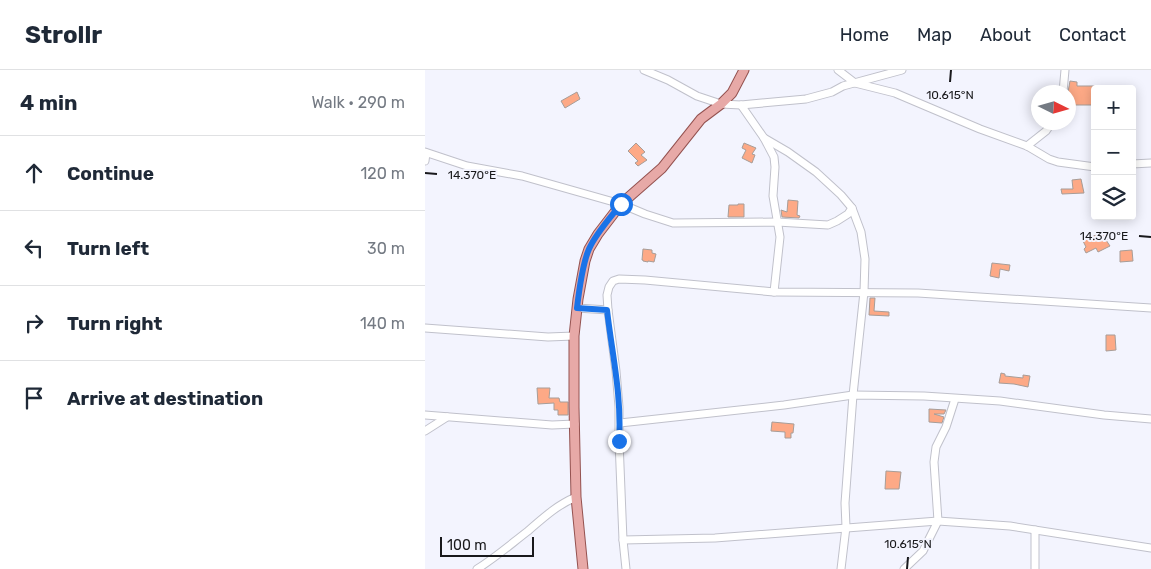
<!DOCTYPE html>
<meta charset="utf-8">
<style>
:root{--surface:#fff;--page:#f2f2f3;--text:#1f2937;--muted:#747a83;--line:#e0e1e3}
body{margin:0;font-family:Rubik,sans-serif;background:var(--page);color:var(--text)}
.controls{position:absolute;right:15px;top:15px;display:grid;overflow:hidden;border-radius:5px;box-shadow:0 2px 12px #0003}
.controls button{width:45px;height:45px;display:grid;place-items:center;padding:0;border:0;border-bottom:1px solid var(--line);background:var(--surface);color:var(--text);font:25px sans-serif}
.compass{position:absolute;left:606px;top:15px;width:45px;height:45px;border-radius:50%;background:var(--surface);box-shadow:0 2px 12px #0003;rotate:95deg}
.scale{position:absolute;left:15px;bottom:12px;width:94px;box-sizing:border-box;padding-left:5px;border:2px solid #19191c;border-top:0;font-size:14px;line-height:18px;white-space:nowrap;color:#19191c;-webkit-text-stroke:4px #f3f4fe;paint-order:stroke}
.stop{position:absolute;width:15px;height:15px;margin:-11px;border:4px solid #1a73e8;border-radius:50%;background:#fff}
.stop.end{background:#1a73e8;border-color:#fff;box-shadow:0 1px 5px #0008}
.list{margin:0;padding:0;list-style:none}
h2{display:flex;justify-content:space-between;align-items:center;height:65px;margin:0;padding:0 20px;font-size:21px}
h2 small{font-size:16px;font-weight:400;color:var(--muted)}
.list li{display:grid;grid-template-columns:32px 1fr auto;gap:15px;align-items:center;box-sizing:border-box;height:75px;padding:0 20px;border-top:1px solid var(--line)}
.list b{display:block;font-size:19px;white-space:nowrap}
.list em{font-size:16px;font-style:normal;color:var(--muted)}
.icon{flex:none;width:28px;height:28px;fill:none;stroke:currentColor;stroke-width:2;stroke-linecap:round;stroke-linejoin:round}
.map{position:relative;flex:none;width:726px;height:499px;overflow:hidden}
header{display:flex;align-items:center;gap:30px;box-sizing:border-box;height:70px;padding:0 25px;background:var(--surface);border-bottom:1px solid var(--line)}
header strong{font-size:24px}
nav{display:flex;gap:28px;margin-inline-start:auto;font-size:18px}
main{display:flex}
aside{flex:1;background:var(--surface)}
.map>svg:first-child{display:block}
.building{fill:#fda986;stroke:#a79d98}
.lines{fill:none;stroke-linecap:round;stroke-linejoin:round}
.minor-casing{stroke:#c0c1cb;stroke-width:9}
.major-casing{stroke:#945250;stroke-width:11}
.minor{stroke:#fff;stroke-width:7}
.major{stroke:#e7a9a7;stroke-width:9}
.route{stroke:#1a73e8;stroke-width:6}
.ticks{fill:none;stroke:#19191c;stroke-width:2}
.ticks-label{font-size:12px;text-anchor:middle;fill:#19191c;stroke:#f3f4fe;stroke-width:4;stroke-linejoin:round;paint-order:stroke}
</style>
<header>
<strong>Strollr</strong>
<nav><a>Home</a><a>Map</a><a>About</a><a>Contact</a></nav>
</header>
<main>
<aside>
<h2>4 min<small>Walk · 290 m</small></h2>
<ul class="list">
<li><svg class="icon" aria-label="ahead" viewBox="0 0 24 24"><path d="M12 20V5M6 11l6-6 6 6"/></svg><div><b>Continue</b></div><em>120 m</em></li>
<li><svg class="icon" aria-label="left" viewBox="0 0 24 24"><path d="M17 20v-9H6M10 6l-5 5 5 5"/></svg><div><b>Turn left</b></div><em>30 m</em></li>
<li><svg class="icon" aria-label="right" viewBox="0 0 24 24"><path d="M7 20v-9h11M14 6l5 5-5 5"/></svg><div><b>Turn right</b></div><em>140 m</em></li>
<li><svg class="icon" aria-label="arrive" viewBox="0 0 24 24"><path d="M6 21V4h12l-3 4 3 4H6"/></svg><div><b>Arrive at destination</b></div></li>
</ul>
</aside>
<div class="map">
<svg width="726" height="499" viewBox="0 0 726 499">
<rect width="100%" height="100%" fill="#f3f4fe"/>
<g class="building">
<path d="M645 11 652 12V16H670V35H644L643 22Z"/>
<path d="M152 22 155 29 140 38 136 31Z"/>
<path d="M211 73 220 82 216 85 222 90 213 96 210 93 213 91 203 81Z"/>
<path d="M319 73 331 78 327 84 330 85 327 93 317 88 321 80 317 78Z"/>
<path d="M656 109 659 123 637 124 636 119H648L647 110Z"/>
<path d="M363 130 373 131 372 145 375 146 374 148 357 147 356 140 362 142Z"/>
<path d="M313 134H319V147H303L304 135H313Z"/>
<path d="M677 162 679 165 683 163 685 168 681 170 685 176 673 182 671 178 661 183 659 179 661 177 658 171Z"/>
<path d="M218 179 227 180V183L231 184 229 192 223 191V192L218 191V190H217Z"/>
<path d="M707 180 708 191 695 192V181Z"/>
<path d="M567 193 585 195 584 201 575 199 574 208 565 206Z"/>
<path d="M445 228H450L449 241 464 242V246L444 245Z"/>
<path d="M681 265H690L691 280 681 281Z"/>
<path d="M576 303 580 304V306L598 308V305L605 306 603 317 589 314 574 313Z"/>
<path d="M112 318H125L124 328H134L135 332H143V345H133V340H129V333L113 334Z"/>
<path d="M504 339 521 340 519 344H509L519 347 517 353 504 352Z"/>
<path d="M347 352 369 354 368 363H366V368H360V362L346 361Z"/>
<path d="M461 401 476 402 474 419H460Z"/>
</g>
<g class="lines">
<g class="minor-casing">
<g id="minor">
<path d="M219 0 243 10 272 26 296 34 316 35 381 29 407 22 418 16 477 0"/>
<path d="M413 0 430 13 470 23 555 59 602 76 624 89 633 92 670 97"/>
<path d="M638 22 640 0"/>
<path d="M316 35 339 68 349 87 350 97 348 126 355 167 349 222"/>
<path d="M339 68 363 82 391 102 416 125 427 138 436 162 440 189 439 222 428 325 420 433 421 457 416 499"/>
<path d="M602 76 621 61 627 52"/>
<path d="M0 82 42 96 97 106 196 134 220 144 248 153 352 152 403 155 412 151 423 144 427 138"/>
<path d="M0 91 1 83"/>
<path d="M707 94 726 93"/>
<path d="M152 238 183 240 182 225 184 217 188 211 194 209 220 210 349 222 493 223 726 238"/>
<path d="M183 240 191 301 194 337V371L198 470 201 499"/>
<path d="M0 258 123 267 149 266"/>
<path d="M0 345 127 355 150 354"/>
<path d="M195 353 359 335 428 325 499 326 575 331 679 345 726 349"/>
<path d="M0 361 22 347"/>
<path d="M610 460V499"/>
<path d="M198 470 290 468 513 451 585 456 726 478"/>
<path d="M52 499C70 488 86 474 103 461 118 448 132 435 151 427"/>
<path d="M479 499 498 481 513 451 509 392 511 377 521 357 530 329"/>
</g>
</g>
<g class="major-casing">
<path id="major" d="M158 499 151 427 149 337V266L153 229 160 191 164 179 173 164 196 134 237 98 276 49 296 34 307 23 319 0"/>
</g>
<use href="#minor" class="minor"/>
<use href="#major" class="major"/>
</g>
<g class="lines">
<path class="route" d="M194 371C197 326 187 284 182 240L152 238C154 221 157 195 164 179 171 163 185 148 196 134"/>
</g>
<path class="ticks" d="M525 12 526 0M0 103 12 104M714 166 726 167M482 499 483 487"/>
<g class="ticks-label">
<text x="525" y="29">10.615°N</text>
<text x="47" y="109">14.370°E</text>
<text x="679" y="170">14.370°E</text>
<text x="483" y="478">10.615°N</text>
</g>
</svg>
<div class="controls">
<button>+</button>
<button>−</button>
<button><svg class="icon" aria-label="layers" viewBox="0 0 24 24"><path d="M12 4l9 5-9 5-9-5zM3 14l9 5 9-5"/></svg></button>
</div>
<svg class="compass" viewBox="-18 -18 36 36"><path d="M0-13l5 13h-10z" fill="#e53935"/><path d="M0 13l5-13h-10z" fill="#747a83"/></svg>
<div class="scale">100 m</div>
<div class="stop" style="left:196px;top:134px"></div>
<div class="stop end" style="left:194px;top:371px"></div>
</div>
</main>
